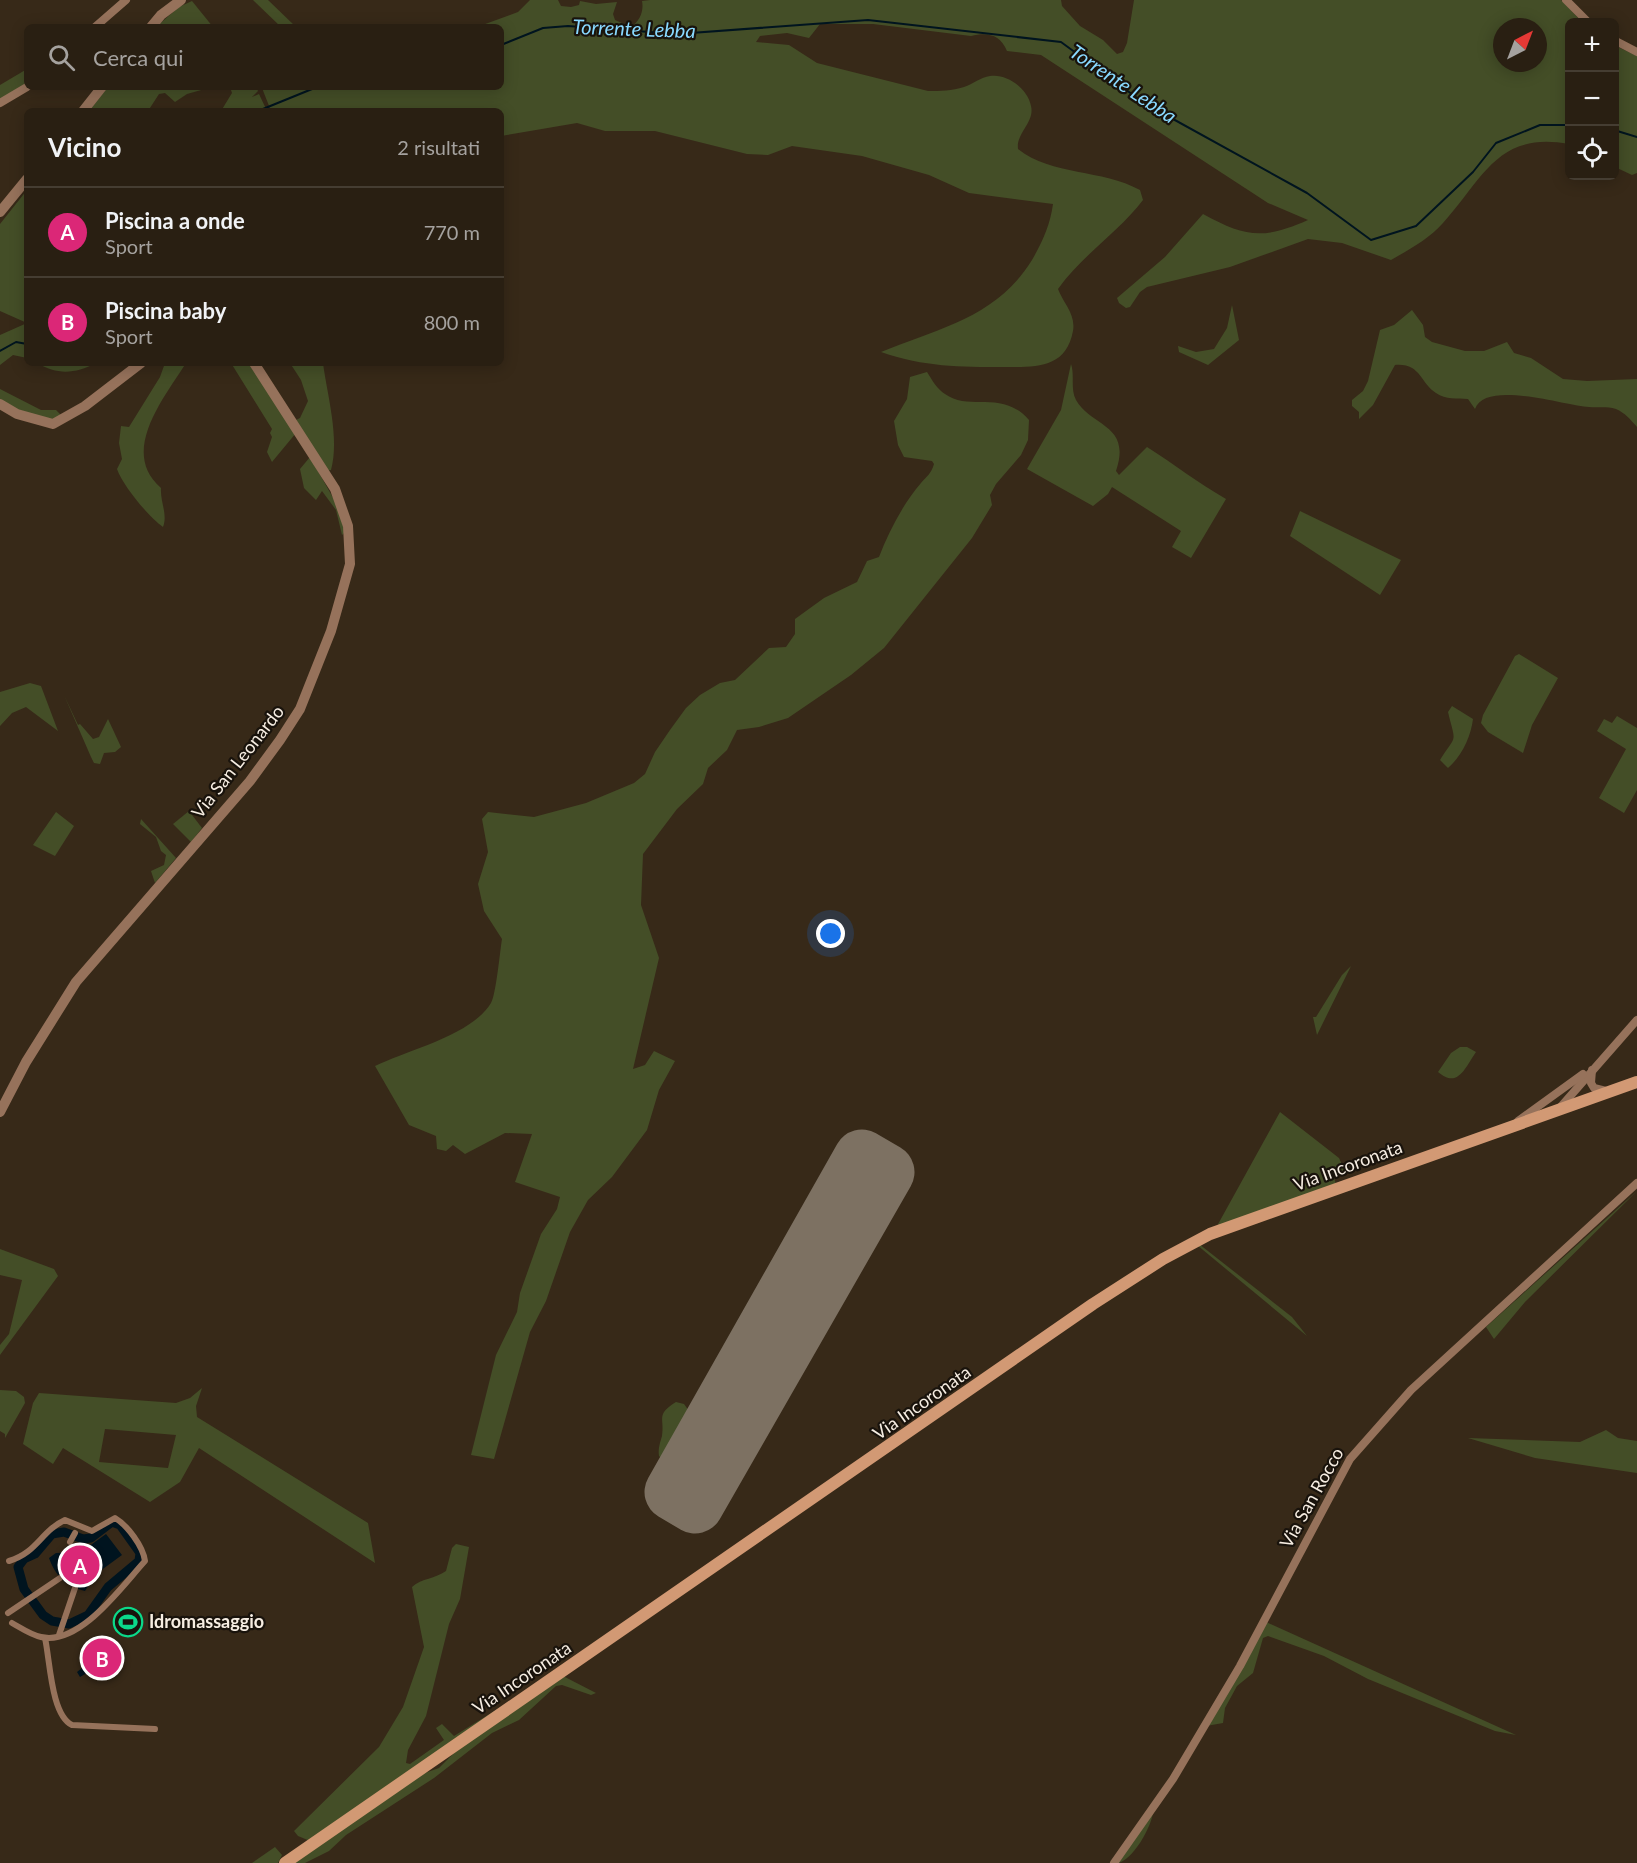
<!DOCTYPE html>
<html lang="it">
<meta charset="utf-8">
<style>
:root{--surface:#291f12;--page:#31271b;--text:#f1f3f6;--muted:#a5a29f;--line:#453d32;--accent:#db2777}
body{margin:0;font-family:Lato,sans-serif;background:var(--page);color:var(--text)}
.controls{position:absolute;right:18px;top:18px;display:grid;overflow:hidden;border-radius:9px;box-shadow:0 3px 15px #0003}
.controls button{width:54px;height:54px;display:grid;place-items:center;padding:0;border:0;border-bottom:2px solid var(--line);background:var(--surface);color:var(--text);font:30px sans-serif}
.compass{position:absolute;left:1493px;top:18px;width:54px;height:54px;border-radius:50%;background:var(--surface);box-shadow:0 3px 15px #0003;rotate:42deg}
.you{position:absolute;left:831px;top:934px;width:21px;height:21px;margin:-15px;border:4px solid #fff;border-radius:50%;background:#1a73e8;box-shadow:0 0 0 9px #1a73e833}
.badge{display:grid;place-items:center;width:39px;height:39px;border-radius:50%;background:var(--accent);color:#fff;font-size:20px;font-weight:700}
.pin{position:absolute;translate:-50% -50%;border:3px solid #fff;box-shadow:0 2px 6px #0006}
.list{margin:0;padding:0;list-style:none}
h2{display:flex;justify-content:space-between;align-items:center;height:78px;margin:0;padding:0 24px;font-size:26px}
h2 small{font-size:20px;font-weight:400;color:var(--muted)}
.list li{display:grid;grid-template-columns:39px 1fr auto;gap:18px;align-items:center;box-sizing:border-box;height:90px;padding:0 24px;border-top:2px solid var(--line)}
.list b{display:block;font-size:22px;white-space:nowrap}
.list p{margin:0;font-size:20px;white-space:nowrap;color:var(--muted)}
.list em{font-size:20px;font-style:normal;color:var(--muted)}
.icon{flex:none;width:33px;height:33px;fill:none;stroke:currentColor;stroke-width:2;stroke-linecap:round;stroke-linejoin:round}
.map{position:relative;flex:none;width:1637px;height:1863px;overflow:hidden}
.search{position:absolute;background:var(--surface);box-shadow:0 3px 15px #0003;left:24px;top:24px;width:480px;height:66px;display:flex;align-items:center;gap:15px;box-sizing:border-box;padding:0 21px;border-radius:9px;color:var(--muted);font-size:22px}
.panel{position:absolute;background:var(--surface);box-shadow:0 3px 15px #0003;left:24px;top:108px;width:480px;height:258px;border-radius:9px}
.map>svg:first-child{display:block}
.green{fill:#444e27;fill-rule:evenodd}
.water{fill:#00141f}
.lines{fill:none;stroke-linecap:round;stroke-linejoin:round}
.stream{stroke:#00141f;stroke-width:2}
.canal{stroke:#00141f;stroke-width:9}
.runway{stroke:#7d7162;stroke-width:57}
.pedestrian{stroke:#96725b;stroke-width:6}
.minor{stroke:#96725b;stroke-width:8}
.tertiary{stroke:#96725b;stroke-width:10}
.secondary{stroke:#d29974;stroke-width:12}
.labels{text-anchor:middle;stroke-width:4.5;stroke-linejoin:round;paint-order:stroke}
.street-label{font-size:18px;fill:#f6ede2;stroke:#19130c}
.poi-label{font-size:18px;font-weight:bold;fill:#f6ede2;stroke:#19130c;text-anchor:start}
.water-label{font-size:20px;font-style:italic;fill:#89d9ff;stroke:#19130c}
</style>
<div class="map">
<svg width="1637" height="1863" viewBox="0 0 1637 1863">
<rect width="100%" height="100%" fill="#372918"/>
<g class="green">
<path d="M253 0H268L296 27H281Z"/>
<path d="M530 0H558L561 6 571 7 579 5 580 1 596 4 617 2 613 14 615 20 631 27C640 21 644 11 642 1L650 0H1061L1062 6 1080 26 1103 40 1117 54 1123 52 1127 43 1134 0H1561L1582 22H1570L1569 144C1498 131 1484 177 1443 223 1429 239 1410 249 1391 260L1342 243 1308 239 1230 267 1147 287 1140 292 1130 307 1126 308 1119 303 1117 298 1165 257 1203 214C1245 237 1263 240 1308 220L1268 203 1041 55 1007 51C1000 34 987 32 971 36L873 24H820L809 38 787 33 760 36 756 42 789 45 817 63 928 91C940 91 952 91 964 87 973 84 981 77 990 76 1007 73 1028 89 1031 106 1035 122 1016 133 1018 149 1052 176 1102 169 1140 190L1143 200C1118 233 1082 255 1058 289 1063 303 1076 314 1073 331 1066 369 1035 367 1004 367 959 367 925 367 881 352 940 328 997 317 1032 260 1043 241 1050 225 1053 204L969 193 929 175 862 156 792 146 768 155 747 154 655 131H605L577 123 501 136V111H271L262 88 501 87V27H477L518 12ZM1502 27H1538V63H1502Z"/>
<path d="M192 1 213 27H156L179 7Z"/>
<path d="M1614 45 1637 56V173L1632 175 1615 167Z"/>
<path d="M27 69V84L0 99V85Z"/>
<path d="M108 87H212L187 94 175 102 165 93 159 94 148 111H89Z"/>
<path d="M230 87H256L258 91 252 97 259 94 267 111H221L232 93Z"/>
<path d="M27 190V358L13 355 0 365V335L27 323 0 311V224Z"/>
<path d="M1232 305 1239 340 1208 365 1179 352 1178 346 1196 352 1214 349 1227 328Z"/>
<path d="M1412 310 1423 325 1425 337 1432 342 1465 351H1484L1507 342 1514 353 1531 358 1563 379 1587 381 1637 379V427C1630 419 1625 413 1616 409 1606 406 1599 408 1589 407 1566 406 1485 379 1475 409L1468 399C1457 398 1446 400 1436 393 1420 383 1421 363 1395 365L1373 405 1359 419V412L1352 406V400L1363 391 1368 381 1380 330 1394 325Z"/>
<path d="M37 363H96C75 374 57 375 37 363Z"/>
<path d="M165 363H186C164 398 119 452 161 488 160 502 168 514 163 527 148 516 123 486 117 469L122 459 119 443 121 426 129 427 160 377Z"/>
<path d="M231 363H252L296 433 272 462 267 452 272 437 270 433 272 429Z"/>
<path d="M290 363H323C327 394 340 439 331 470L327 471 296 420 300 418 308 401 301 380Z"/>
<path d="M1071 364C1075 375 1070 389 1076 400 1091 427 1132 424 1116 471L1119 475 1147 447C1174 464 1198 483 1226 499L1191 558 1172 547 1181 531 1112 487 1108 494 1093 506 1027 469 1061 410Z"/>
<path d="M927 372C932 380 937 389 945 394 970 412 1002 389 1029 420L1028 440 1021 455 996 484 990 495 992 505 972 538 884 648 851 675 788 718 759 727 737 730 727 750 708 768 703 784 677 809 643 854 641 905 659 958 633 1069 645 1065 654 1051 675 1061 659 1090 647 1130 612 1177 588 1200 570 1232 546 1301 530 1332 494 1459 471 1455 496 1355 517 1312 520 1293 541 1234 557 1209 560 1197 515 1182 532 1134 505 1133 465 1154 453 1145 446 1151 437 1149 436 1136 409 1125 375 1066C408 1050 472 1035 491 1003 496 995 500 951 502 939L484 911 478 884 488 852 482 819 488 812 534 817 586 803 634 783 645 774 655 752 670 730 686 708 700 695 720 683 735 680 769 648 786 647 795 634V619L824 598 857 582 867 561 879 557C889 531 903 504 921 483 927 476 931 474 934 464L932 461 904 457 898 445 894 421 907 399 910 377Z"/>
<path d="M0 389 41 410H56L61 415 54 421 26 415 0 400Z"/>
<path d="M310 457 336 503 345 532 342 535 336 510 322 491 316 500 304 488 300 469Z"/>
<path d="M1300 511 1401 560 1380 595 1290 536Z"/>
<path d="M1519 654 1558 678 1532 725 1523 753 1488 732 1481 723 1483 715 1515 656Z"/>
<path d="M30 683 41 686 58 731 26 707 12 713 0 726V692Z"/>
<path d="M64 695 78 725 80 724 93 739 99 737 108 719 121 747 115 752 104 753 100 764 94 763 91 757Z"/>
<path d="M1452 706 1473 719C1471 736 1462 756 1448 768L1440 760C1457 733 1456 745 1448 712Z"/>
<path d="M1617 716 1637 728V790L1624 813 1599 798 1626 749 1597 731 1604 719 1612 723Z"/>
<path d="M189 811 202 828 191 842 173 824Z"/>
<path d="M56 812 74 826 55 856 33 845Z"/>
<path d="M141 819 176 858 155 883 151 871 164 865 166 855 161 851 156 837 140 824Z"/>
<path d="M1351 966 1317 1035 1313 1017H1316L1342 975Z"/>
<path d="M1460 1047H1467L1476 1052C1465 1068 1458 1089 1438 1072L1451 1053Z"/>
<path d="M1280 1112 1339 1158 1346 1173 1334 1178 1336 1184 1217 1226Z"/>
<path d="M1637 1191 1525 1302 1494 1339 1486 1327Z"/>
<path d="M1199 1244 1292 1317 1307 1336 1197 1245Z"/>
<path d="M0 1249 54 1269 58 1276 0 1355V1345L9 1334 22 1280 0 1275Z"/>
<path d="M202 1388 196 1406 197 1417 368 1523 375 1563 199 1448 180 1482 150 1502 63 1448 53 1464 23 1444 33 1403 39 1393 176 1403 190 1398ZM105 1429 176 1435 168 1468 99 1462Z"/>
<path d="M0 1390 16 1391 24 1397 25 1403 5 1438V1434L0 1431Z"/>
<path d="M676 1402 684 1404 689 1411 678 1433 674 1458 667 1463 659 1456C658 1448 660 1443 662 1436 665 1418 655 1415 676 1402Z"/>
<path d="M1606 1430 1618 1438 1637 1441V1473L1535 1458 1468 1438 1580 1442Z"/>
<path d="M456 1544 469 1547 460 1599 449 1624 426 1716 408 1750 406 1763 410 1764 444 1740 436 1728 442 1724 454 1736 504 1705 310 1841 298 1836 294 1831 379 1747 403 1707 424 1647 412 1587C422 1578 435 1579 446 1571L452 1548Z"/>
<path d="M1266 1622 1516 1735 1495 1731 1368 1679 1324 1656 1268 1636 1263 1638 1253 1673 1237 1686 1225 1708 1223 1723 1206 1726Z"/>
<path d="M563 1676 596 1693 591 1695 562 1685 556 1686 519 1720 492 1733 434 1778 346 1835 329 1851 305 1863H294L422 1774 439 1768 456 1751Z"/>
<path d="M1153 1812C1152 1826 1132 1862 1117 1863Z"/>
<path d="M275 1847 282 1855 278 1863H252Z"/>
</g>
<g class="water">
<path d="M106 1534 122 1555 96 1574 85 1591C66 1586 56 1577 49 1558L56 1553 81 1552Z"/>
<path d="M105 1640 121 1659 118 1666 91 1677 87 1673 80 1677 77 1672 82 1668 80 1662 89 1649Z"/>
</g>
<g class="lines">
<g class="stream">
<path d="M501 45 543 28 568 26 677 34 868 20 1061 42 1144 103 1307 193 1371 240 1416 226 1473 172 1496 143 1540 125H1570"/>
<path d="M258 111 317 87"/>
<path d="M1614 130 1637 137"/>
<path d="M0 351 16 342 27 344"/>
</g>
<path class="canal" d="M112 1522 120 1525 140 1553 139 1561 108 1587 88 1615 69 1624 52 1621 43 1615 24 1589 18 1567 24 1559 35 1554 52 1534 64 1532 83 1539 91 1538Z"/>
<path class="runway" d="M862 1158 886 1172 695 1505 673 1492Z"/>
<g class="pedestrian">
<path d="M70 1542 75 1533"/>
<path d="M9 1561C37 1553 41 1531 65 1520L92 1531 115 1518C127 1525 143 1546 145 1561 122 1586 80 1646 41 1637 31 1635 21 1628 12 1623"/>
<path d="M8 1613 60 1578"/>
<path d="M59 1635 75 1588"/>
<path d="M45 1638C50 1660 51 1715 72 1725L155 1729"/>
</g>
<g class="minor">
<path d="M1566 0 1588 22"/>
<path d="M95 27 126 0"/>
<path d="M1614 40 1637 52"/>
<path d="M0 103 27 87"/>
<path d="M1592 1070 1591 1083 1594 1088 1610 1092"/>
<path d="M1558 1110 1637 1020"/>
<path d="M1518 1121 1583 1074"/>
<path d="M1114 1863 1173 1779 1240 1666 1350 1459 1411 1390 1637 1183"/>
</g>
<g class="tertiary">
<path d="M151 27 161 15 181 0"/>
<path d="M83 111 102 87"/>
<path d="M0 212 27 179"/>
<path d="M0 404 17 414 53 424 85 406 141 363"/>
<path d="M0 1112 26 1062 76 982 250 781 280 740 300 709 331 631 350 564 348 526 335 489 254 363"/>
</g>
<path class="secondary" d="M285 1863 1093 1304 1163 1259 1210 1234 1637 1082"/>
</g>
<defs>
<g id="stadium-ring" transform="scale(1.5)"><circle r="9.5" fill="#19130c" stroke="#0bd98a" stroke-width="1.5"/><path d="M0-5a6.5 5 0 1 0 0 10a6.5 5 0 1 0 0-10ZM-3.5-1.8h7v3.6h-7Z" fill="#0bd98a"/></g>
</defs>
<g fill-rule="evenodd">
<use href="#stadium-ring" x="128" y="1622"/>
</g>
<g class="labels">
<g class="street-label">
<text transform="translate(238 762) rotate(-52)" y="6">Via San Leonardo</text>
<text transform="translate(1348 1166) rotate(-20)" y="6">Via Incoronata</text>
<text transform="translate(922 1403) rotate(-35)" y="6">Via Incoronata</text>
<text transform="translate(1312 1498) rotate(-61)" y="6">Via San Rocco</text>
<text transform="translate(522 1678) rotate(-34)" y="6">Via Incoronata</text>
</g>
<g class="poi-label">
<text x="149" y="1628">Idromassaggio</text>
</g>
<g class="water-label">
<text transform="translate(634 29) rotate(2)" y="7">Torrente Lebba</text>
<text transform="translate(1123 84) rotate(34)" y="7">Torrente Lebba</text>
</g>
</g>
</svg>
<div class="controls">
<button>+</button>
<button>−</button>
<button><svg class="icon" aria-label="locate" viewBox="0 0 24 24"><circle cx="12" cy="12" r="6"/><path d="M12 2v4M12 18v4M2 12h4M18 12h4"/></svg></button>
</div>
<svg class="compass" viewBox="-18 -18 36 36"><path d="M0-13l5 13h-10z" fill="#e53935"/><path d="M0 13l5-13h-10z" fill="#a5a29f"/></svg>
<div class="you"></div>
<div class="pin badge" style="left:80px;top:1565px">A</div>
<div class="pin badge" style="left:102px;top:1658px">B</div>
<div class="search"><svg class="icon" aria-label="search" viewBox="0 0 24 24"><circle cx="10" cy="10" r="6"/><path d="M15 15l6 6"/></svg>Cerca qui</div>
<section class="panel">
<h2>Vicino<small>2 risultati</small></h2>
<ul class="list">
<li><span class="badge">A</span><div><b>Piscina a onde</b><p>Sport</p></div><em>770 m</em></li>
<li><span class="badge">B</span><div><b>Piscina baby</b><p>Sport</p></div><em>800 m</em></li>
</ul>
</section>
</div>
